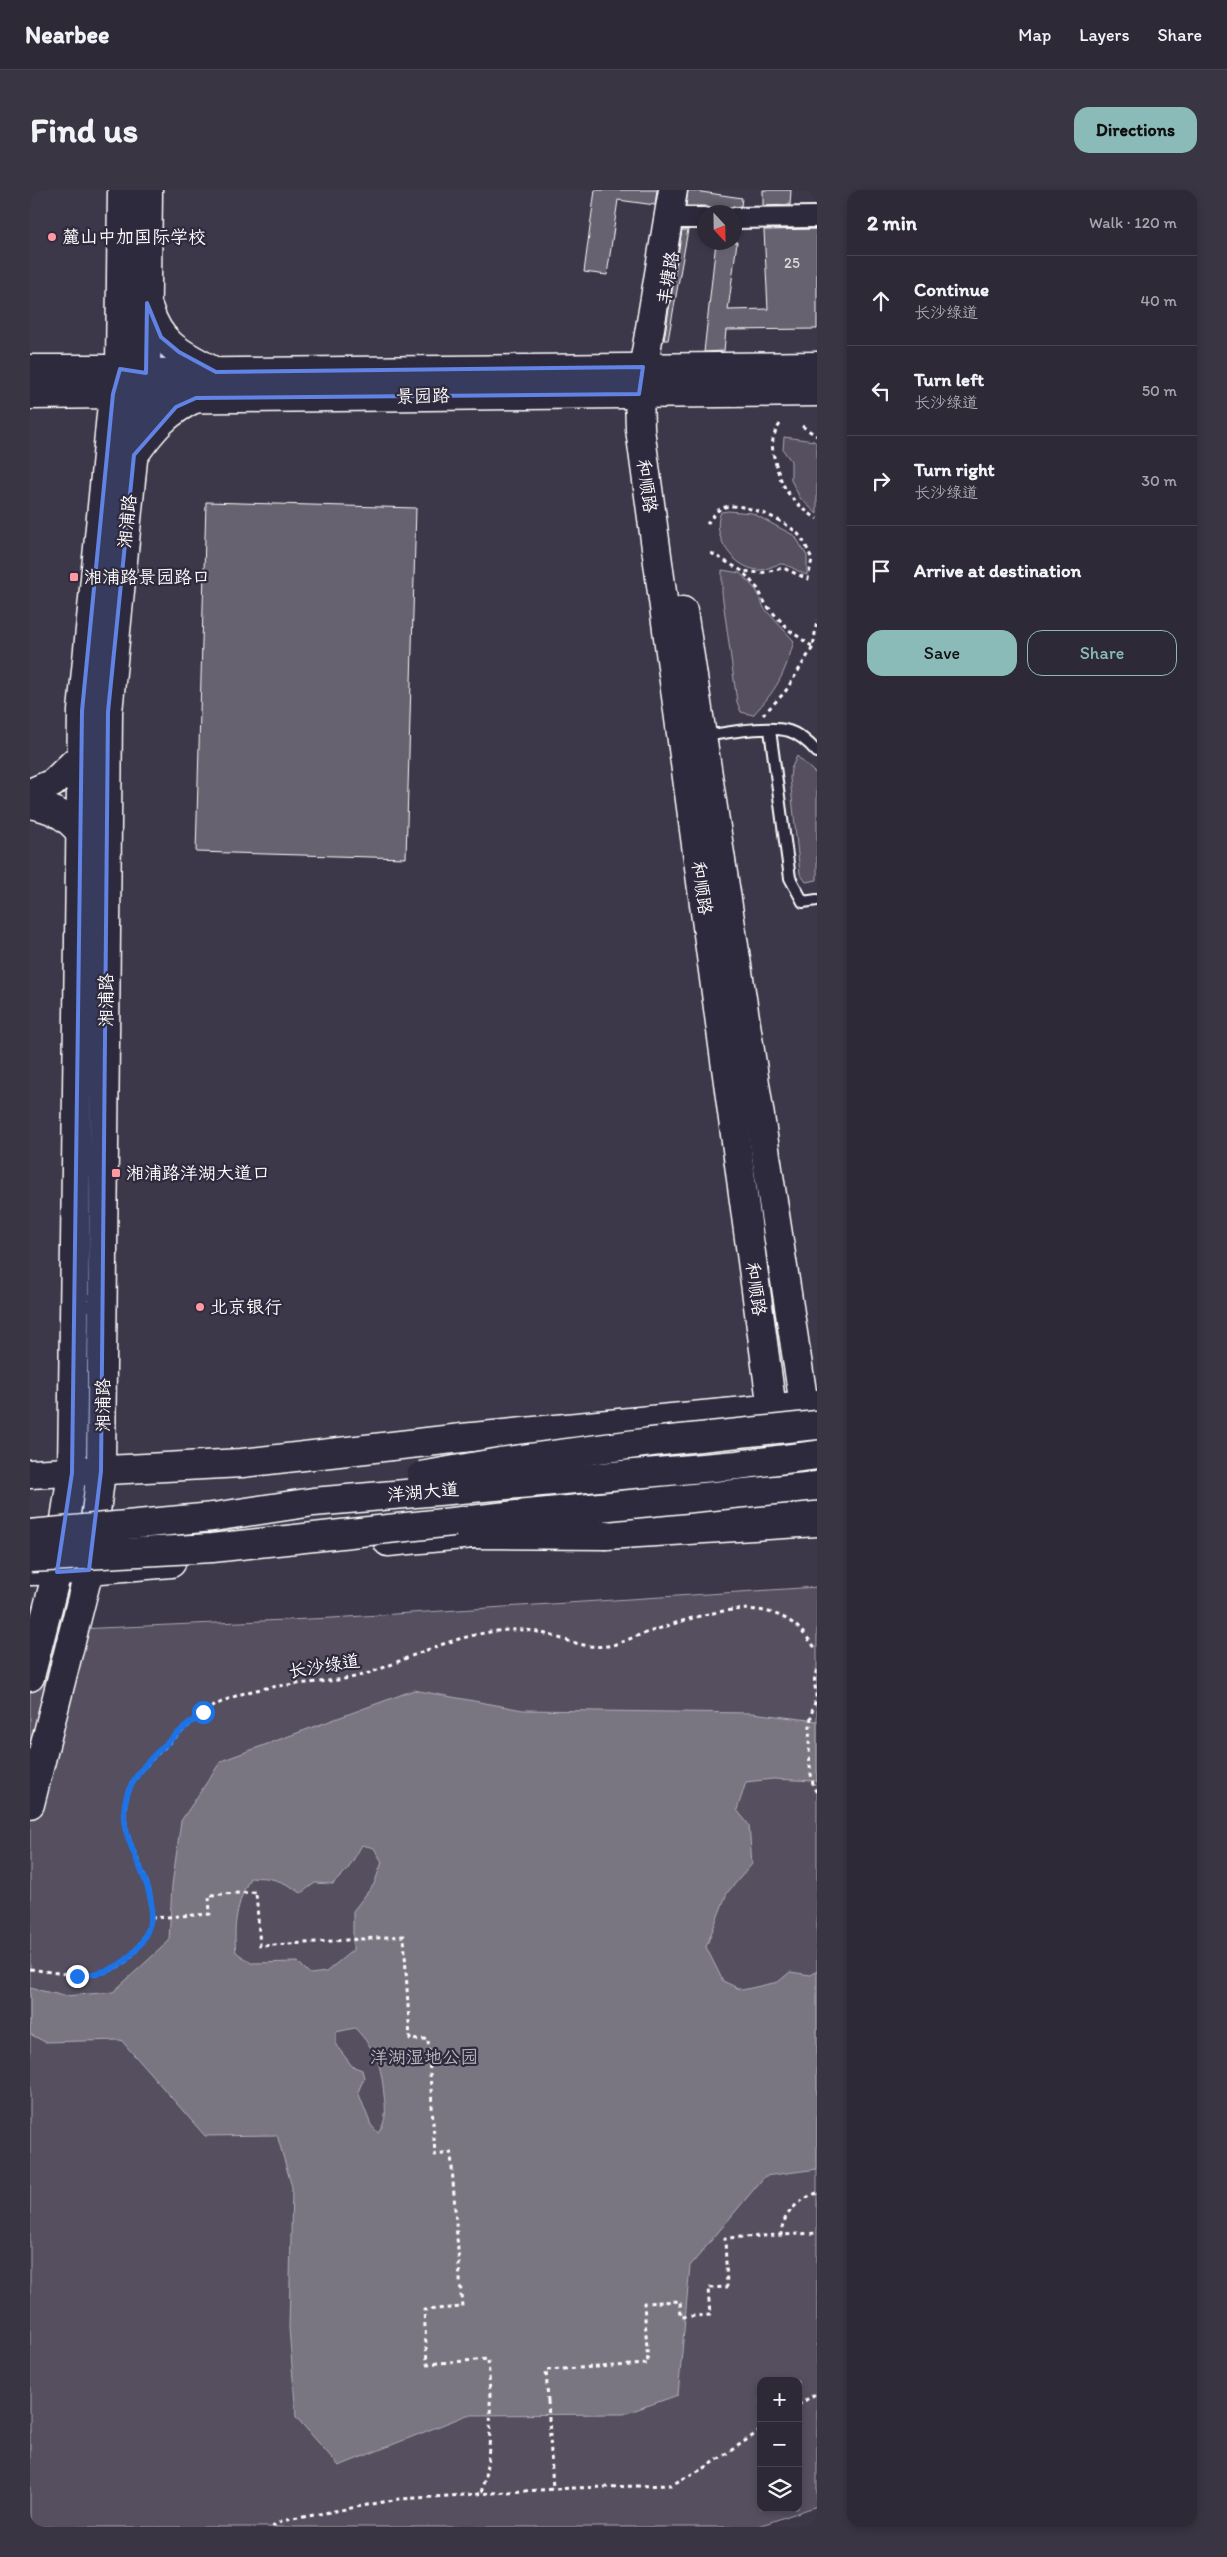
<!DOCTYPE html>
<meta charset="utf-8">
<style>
:root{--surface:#2d2937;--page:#393542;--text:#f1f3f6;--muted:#a7a6ad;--line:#484552;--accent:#8bbbb9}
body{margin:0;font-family:Itim,"LXGW WenKai TC",sans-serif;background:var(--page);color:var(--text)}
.controls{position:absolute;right:15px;bottom:15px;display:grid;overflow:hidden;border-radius:10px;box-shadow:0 2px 8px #0003}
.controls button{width:45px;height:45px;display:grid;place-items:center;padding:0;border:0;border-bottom:1px solid var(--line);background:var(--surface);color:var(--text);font:25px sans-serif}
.compass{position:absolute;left:667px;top:15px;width:45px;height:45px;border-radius:50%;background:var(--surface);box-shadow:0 2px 8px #0003;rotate:158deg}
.stop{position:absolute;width:15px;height:15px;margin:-11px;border:4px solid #1a73e8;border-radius:50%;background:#fff}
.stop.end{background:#1a73e8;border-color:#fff;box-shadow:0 1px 5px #0008}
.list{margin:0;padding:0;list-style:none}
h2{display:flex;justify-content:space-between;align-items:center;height:65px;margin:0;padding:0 20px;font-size:21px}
h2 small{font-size:16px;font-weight:400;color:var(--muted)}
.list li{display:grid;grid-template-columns:32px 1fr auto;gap:15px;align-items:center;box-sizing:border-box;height:90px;padding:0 20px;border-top:1px solid var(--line)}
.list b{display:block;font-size:19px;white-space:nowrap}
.list p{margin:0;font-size:16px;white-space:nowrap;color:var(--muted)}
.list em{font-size:16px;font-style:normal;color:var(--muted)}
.actions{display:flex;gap:10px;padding:15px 20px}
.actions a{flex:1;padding:11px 0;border:1px solid var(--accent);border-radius:15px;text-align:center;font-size:18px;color:var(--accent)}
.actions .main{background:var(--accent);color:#111}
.icon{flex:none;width:28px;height:28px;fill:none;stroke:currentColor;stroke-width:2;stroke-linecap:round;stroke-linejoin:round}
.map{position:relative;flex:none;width:787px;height:2337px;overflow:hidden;border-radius:15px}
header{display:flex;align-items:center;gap:30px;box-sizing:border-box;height:70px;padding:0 25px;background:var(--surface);border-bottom:1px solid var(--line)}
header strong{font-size:24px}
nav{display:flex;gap:28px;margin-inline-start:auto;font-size:18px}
.intro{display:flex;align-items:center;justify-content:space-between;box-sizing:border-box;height:120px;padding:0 30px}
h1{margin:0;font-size:35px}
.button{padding:12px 22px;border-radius:15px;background:var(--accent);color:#111;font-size:18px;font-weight:700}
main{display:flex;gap:30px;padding:0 30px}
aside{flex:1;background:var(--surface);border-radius:15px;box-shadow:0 2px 8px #0003}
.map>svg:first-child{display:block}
.green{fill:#555060;stroke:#aaa8b0;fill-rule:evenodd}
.water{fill:#797682;stroke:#afadb4;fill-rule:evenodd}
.building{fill:#666270;stroke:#fff}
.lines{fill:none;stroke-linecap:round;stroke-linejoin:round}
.lane-casing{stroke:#fff;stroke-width:14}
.street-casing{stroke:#fff;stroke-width:24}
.secondary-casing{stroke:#fff;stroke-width:31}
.primary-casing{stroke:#fff;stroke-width:31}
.highway-casing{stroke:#fff;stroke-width:31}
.path{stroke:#fff;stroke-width:3;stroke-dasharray:4 4;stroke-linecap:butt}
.lane{stroke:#2f2a3d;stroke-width:10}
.street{stroke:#2f2a3d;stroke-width:20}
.secondary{stroke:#2f2a3d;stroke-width:28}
.primary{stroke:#2f2a3d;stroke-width:28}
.highway{stroke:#2f2a3d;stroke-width:28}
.highway-bridge-casing{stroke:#fff;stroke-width:31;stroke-linecap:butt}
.path-bridge{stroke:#fff;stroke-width:3;stroke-dasharray:4 4;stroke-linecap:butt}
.highway-bridge{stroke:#2f2a3d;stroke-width:28}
.route{stroke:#1a73e8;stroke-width:6}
.marked{fill:#6183e4;fill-opacity:0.2;stroke:#6183e4;stroke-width:4;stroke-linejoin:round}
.poi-dot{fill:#ff9aa2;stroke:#2f2a3d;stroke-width:2}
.labels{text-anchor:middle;stroke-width:4.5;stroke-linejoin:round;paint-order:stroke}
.number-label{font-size:15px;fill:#d9d8db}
.poi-label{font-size:18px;fill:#fff;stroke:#2f2a3d;text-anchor:start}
.street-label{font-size:18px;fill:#fff;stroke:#2f2a3d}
.park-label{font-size:18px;fill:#bbb9bf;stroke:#2f2a3d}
</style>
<header>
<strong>Nearbee</strong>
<nav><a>Map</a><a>Layers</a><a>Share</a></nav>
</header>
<div class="intro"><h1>Find us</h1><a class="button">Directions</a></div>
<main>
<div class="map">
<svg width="787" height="2337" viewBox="0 0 787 2337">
<rect width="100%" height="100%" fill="#3c3749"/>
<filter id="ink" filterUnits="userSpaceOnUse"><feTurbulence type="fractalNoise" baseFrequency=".02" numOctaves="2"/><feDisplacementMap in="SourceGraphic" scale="10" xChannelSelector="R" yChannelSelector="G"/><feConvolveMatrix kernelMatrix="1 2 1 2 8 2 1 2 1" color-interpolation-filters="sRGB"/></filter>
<g filter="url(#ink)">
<g class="green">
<path d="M754 247 784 251 787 254V324L770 308 761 290V271L753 260Z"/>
<path d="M698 321 722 323 765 346 777 366V385C770 383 760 375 752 374 745 374 737 380 730 380 704 380 680 345 691 322Z"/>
<path d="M692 380 710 383 727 401 734 418 764 451C754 486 747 499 723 525L711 522 707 512 692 403Z"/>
<path d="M767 566 787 585V690L776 692 770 684 760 588 761 579Z"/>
<path d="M787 1397V2316L726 2337H0V1441L302 1428ZM731 2191H768V2318H731Z"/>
</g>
<path class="water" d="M384 1500 493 1520 722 1523 787 1531V1591L743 1589 716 1592 707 1620 719 1635 722 1674 697 1703 676 1757 693 1791 712 1800 748 1792 760 1782 781 1785 787 1781V1979L735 1986 660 2076 648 2205 594 2224 437 2225 309 2276 266 2227 259 2138 262 1997 247 1945 175 1946 91 1850 15 1852 0 1844V1798L35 1806 83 1802 139 1751 142 1695 151 1631 191 1571ZM332 1655 344 1658 352 1672 344 1694 323 1721V1760L296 1782 280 1784 268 1772 221 1773 206 1762C203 1734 207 1713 220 1688 240 1686 254 1691 271 1703L285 1693 303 1694 318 1679ZM325 1838C347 1862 351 1874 354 1905 356 1920 357 1931 348 1943L341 1935 328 1902 334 1888 332 1880 322 1876 306 1855V1842Z"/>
<g class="building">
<path d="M565 0H627L625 15 588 10 577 85 554 82Z"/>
<path d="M658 0 712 8 711 16 698 18 694 22 674 16H656Z"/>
<path d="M733 0H761L760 15 733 16Z"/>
<path d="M787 39V139L696 140 694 161 674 162 686 52H707L698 120 738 119 734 40Z"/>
<path d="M652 40H658L638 150H634Z"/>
<path d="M176 312 386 318 376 668 166 662Z"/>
</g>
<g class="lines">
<g class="lane-casing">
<g id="lane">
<path d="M740 540 760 688 773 712 787 710"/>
<path d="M673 546C697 543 736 535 759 541 769 544 780 554 787 562"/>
</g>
</g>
<g class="street-casing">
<g id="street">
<path d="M648 28H674"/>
<path d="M704 28 787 27"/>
</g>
</g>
<g class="secondary-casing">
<g id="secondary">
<path d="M643 0 609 204 610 239 742 1219"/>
<path d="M119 119C129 154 152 164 182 180"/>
<path d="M0 179H90L116 183 787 176"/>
<path d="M0 205 83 204 109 209 787 202"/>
<path d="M104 265C122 240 137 221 166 208"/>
<path d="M653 421 774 1215"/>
<path d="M0 603 23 593 51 566"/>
<path d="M0 614C22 618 36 625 50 642"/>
<path d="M0 1487 27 1382 42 1283 52 521 83 204 90 179 92 0"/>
<path d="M0 1614 59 1380 71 1281 78 522 109 209 116 183 118 0"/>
</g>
</g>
<g class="primary-casing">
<g id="primary">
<path d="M0 1284 212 1273 432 1248 787 1214"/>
<path d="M557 1334 787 1311"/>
<path d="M358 1352 465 1342"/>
<path d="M0 1381 59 1380 141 1373"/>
</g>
</g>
<g class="highway-casing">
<path id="highway" d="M576 1345 787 1332"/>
</g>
<g class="path">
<path d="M750 234C741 247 741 256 745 271 753 302 761 310 787 329"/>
<path d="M772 236 787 246"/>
<path d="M677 334C681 329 685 322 690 319 708 308 757 331 769 345 775 352 778 361 782 369L778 389 753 378 731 383 712 381"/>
<path d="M681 363 712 381 728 399 736 415 759 440 783 457"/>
<path d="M733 525 755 502 783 457 787 430"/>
<path d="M787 1480C782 1490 786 1496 786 1507 786 1512 783 1517 782 1522 778 1540 777 1588 787 1603"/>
<path d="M121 1728 180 1724 179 1705 226 1702 230 1756 374 1746 380 1850 398 1849 405 1965 421 1963 432 2117 394 2120 397 2174 458 2169C461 2214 463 2260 451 2303"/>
<path d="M0 1779C37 1784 80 1795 106 1760 151 1699 81 1663 97 1606 103 1584 126 1565 142 1550 161 1533 177 1517 201 1508 239 1492 281 1495 320 1488 340 1484 360 1475 379 1467 416 1452 455 1438 495 1440 523 1442 549 1460 577 1456 587 1455 598 1449 607 1446 651 1432 715 1404 758 1430 770 1437 779 1450 787 1460"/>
<path d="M787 2003C768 2010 752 2024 751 2045L787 2043"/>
<path d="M518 2211 523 2299"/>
<path d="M768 2215 787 2203"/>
<path d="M242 2337 252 2331 369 2309 543 2298 641 2295 678 2276 731 2240"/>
</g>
<use href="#lane" class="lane"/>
<use href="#street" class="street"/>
<use href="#secondary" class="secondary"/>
<use href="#primary" class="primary"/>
<use href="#highway" class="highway"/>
<g class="highway-bridge-casing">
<g id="highway-bridge">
<path d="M391 1286 470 1272 621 1252 787 1235"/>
<path d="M0 1344 183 1327 283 1312 707 1275 787 1265"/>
<path d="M440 1344 576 1345"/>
<path d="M0 1368 182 1358 487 1325 787 1296"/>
</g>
</g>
<path class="path-bridge" d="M518 2211 516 2180 618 2174 614 2113 650 2111 651 2127 680 2125 678 2098 697 2097 695 2048 751 2045"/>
<use href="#highway-bridge" class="highway-bridge"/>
</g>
</g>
<g class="lines" filter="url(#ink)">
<path class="route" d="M47 1786C73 1784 92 1779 109 1756 149 1701 79 1659 97 1605 107 1574 149 1543 173 1522"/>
</g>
<path class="marked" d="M117 113 131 147 149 162 186 182 613 177 609 204 166 208 146 217 104 265 78 522 71 1281 59 1380 27 1382 42 1283 52 521 83 204 90 179 116 183Z"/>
<g class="poi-dot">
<circle cx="22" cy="47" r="5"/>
<rect x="39" y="382" width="10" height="10" rx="2.5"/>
<rect x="81" y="978" width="10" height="10" rx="2.5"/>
<circle cx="170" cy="1117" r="5"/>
</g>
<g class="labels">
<g class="number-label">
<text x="762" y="78">25</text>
</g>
<g class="poi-label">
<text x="32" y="53">麓山中加国际学校</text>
<text x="54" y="393">湘浦路景园路口</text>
<text x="96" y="989">湘浦路洋湖大道口</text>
<text x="180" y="1123">北京银行</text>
</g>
<g class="street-label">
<text transform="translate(638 88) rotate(-80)" y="6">丰塘路</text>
<text transform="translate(393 206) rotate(-1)" y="6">景园路</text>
<text transform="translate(617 296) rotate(82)" y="6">和顺路</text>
<text transform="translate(97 331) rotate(-84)" y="6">湘浦路</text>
<text transform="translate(672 698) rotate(82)" y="6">和顺路</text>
<text transform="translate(76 810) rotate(-90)" y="6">湘浦路</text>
<text transform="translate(726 1099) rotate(82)" y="6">和顺路</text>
<text transform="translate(73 1215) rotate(-90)" y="6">湘浦路</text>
<text transform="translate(393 1302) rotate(-5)" y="6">洋湖大道</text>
<text transform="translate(294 1476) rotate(-9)" y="6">长沙绿道</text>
</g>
<g class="park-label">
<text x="394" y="1873">洋湖湿地公园</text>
</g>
</g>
</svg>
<div class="controls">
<button>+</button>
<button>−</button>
<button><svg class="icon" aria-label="layers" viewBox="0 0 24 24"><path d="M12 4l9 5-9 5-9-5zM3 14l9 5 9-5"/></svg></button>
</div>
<svg class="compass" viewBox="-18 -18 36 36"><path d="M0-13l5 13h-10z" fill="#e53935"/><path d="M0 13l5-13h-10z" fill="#a7a6ad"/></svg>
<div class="stop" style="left:173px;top:1522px"></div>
<div class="stop end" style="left:47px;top:1786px"></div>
</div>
<aside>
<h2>2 min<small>Walk · 120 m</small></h2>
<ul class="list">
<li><svg class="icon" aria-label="ahead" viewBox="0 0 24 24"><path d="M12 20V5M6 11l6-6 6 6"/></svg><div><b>Continue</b><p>长沙绿道</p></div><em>40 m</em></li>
<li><svg class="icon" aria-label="left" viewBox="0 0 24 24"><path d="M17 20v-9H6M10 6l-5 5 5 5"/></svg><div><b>Turn left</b><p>长沙绿道</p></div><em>50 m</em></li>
<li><svg class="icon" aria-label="right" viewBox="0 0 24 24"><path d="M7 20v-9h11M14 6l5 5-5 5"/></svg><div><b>Turn right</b><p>长沙绿道</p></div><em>30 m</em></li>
<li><svg class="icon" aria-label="arrive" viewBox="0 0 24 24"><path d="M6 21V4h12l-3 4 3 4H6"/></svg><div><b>Arrive at destination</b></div></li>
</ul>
<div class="actions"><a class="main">Save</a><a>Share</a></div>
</aside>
</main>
